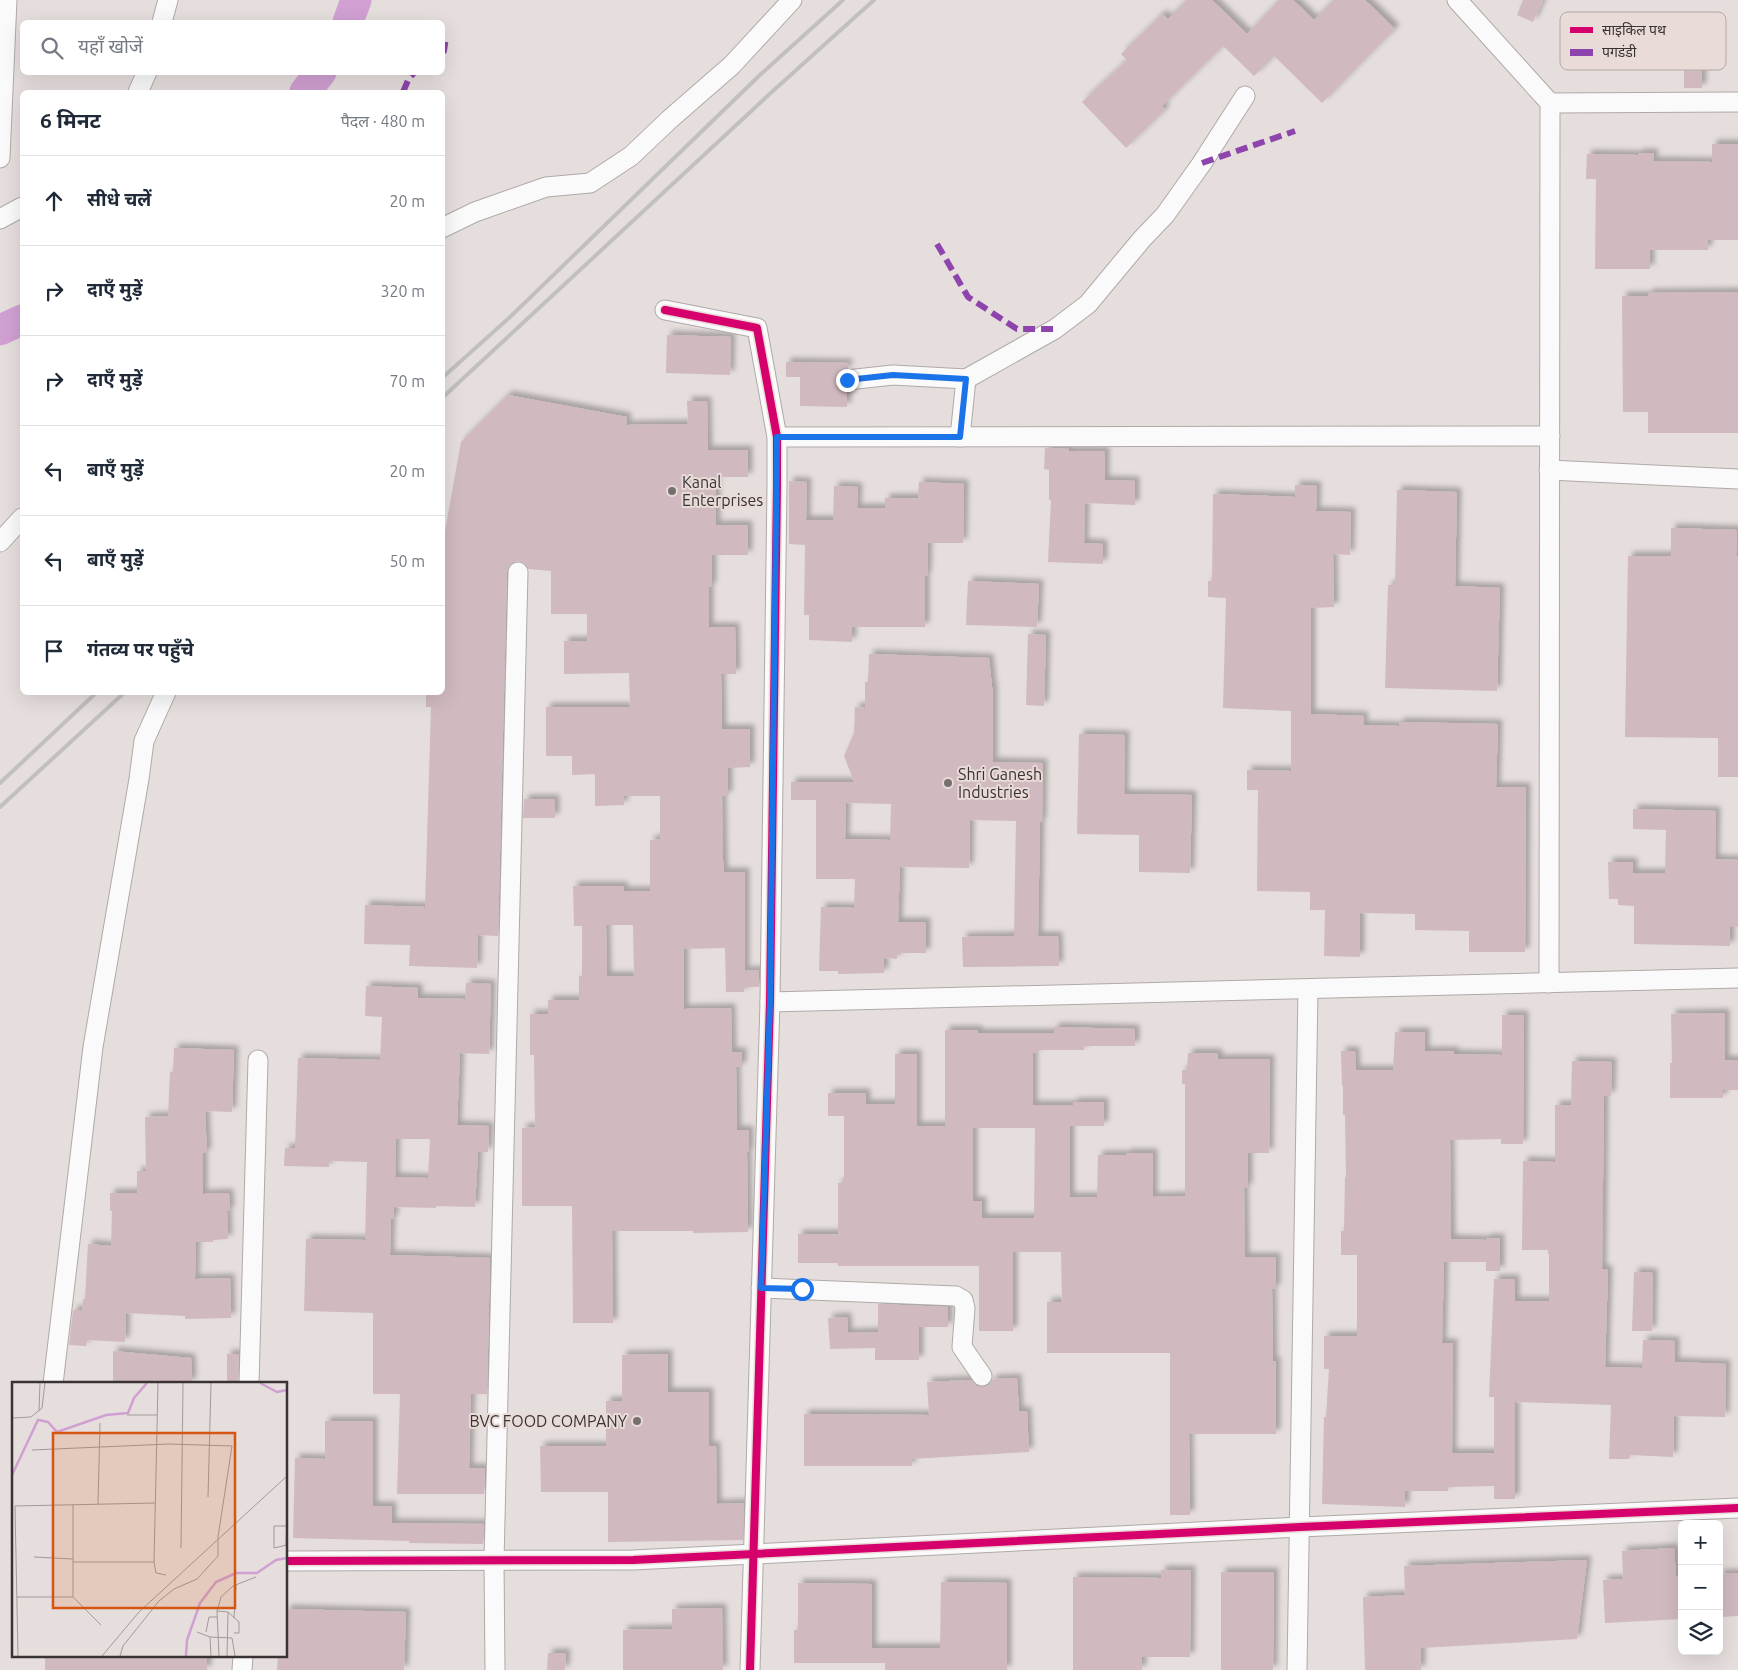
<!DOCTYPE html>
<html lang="hi">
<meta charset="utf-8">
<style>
:root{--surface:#fff;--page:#f6f6f7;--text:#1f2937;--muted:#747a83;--line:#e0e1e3}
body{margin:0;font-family:Ubuntu,"Noto Sans Devanagari",sans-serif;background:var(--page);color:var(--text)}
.controls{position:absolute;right:15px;bottom:15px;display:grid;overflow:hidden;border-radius:8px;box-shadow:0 5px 20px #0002}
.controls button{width:45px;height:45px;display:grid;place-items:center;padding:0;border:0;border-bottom:1px solid var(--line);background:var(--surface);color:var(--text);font:25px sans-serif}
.stop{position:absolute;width:15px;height:15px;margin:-11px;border:4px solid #1a73e8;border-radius:50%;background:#fff}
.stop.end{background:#1a73e8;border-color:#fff;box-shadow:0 1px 5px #0008}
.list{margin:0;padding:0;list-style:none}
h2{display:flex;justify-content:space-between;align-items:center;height:65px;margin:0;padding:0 20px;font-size:21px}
h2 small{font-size:16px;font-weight:400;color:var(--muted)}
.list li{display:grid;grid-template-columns:32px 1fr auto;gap:15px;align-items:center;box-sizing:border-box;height:90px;padding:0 20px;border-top:1px solid var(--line)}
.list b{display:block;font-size:19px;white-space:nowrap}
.list em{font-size:16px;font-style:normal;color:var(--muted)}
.icon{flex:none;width:28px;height:28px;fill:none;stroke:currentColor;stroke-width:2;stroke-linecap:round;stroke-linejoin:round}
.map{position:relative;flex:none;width:1738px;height:1670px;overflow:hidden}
.search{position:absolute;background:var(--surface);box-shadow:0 5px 20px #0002;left:20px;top:20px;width:425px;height:55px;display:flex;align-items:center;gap:12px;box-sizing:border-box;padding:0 18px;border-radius:8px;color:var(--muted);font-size:19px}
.panel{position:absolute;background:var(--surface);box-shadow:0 5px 20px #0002;left:20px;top:90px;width:425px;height:605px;border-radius:8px}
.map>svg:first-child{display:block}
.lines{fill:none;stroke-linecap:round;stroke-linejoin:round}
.river{stroke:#d0a0d2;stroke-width:31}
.building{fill:#d0bac0;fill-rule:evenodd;filter:url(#shadow)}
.minor-casing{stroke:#afa9a8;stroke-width:21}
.minor{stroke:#fbfafa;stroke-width:19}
.rail{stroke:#c1bfbf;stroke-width:4}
.quiet{stroke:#8e44ad;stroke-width:6;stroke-dasharray:12 6;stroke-linecap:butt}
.cycleway-casing{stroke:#e9dbd8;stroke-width:11}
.cycleway{stroke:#d6006c;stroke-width:8}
.route{stroke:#1a73e8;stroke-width:6}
.poi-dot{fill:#75706e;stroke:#e9dbd8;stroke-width:2}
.labels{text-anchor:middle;stroke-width:4;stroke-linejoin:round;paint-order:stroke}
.poi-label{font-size:16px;fill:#393433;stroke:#e9dbd8;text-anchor:start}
.inset-river{fill:none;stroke:#d0a0d2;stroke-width:2.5}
.inset-road{fill:none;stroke:#a09a98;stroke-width:1}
.view{fill:#d65510;fill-opacity:0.15;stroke:#d65510;stroke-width:2.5}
.inset-edge{fill:none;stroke:#393433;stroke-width:2.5}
.key{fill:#e9dbd8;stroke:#b4a9a6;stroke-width:1}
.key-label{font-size:14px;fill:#393433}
</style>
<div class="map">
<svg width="1738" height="1670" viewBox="0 0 1738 1670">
<defs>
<filter id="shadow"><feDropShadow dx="4.5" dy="-4.5" stdDeviation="2.5" flood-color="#0004"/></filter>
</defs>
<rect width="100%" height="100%" fill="#e5dedc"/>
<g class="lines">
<g class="river">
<path d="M348 22 356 0"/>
<path d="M305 92 321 72"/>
<path d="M0 330 22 320"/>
</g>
</g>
<g class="building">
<path d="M1187 0H1212L1247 34 1279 0H1293L1314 20 1334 0H1365L1395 29 1322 103 1274 56 1254 76 1223 46 1162 106 1165 110 1126 148 1082 102 1127 60 1121 54 1162 14 1168 19Z"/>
<path d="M1523 0H1543L1533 22 1517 15Z"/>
<rect x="1684" y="63" width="18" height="25"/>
<path d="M1712 144H1738V240H1708V250H1650V269H1595L1596 179H1586L1587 154 1638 155V153H1654L1653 161 1712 162Z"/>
<path d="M1738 292V433H1648V412H1623L1622 296H1648V293Z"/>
<path d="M667 335 731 337 730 375 666 373Z"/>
<path d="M786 362 848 363V369L840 371 837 375 836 381 838 387 847 391V407L800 406V377H786Z"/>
<path d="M508 395 627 417 626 425 688 424 687 401H707L708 450H748V477H716V525H748V555H712V587H709V627H735L736 674H721L722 729H750V767L728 768V796H722L723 860 724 872H745V971L759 970V987H744V992H726L725 948 684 949V1009L731 1008 732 1052H742V1067H736L737 1130H749V1152H747L748 1232 693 1233V1231H612L613 1323H573L572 1206H522V1128L535 1127 534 1055H530V1014H548V1000H579V976H582V926H574L573 886H623L624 891H650V840L660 839V796H624V805L595 806V774L572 775V756H546V707H630L629 673 564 674V641H587V614H551V571L528 569 524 563 518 561 512 562 509 566 507 572 498 936 478 935 477 968 409 966 410 945 364 944 365 905 425 907 431 707H426V692H442V548L461 442ZM606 925H633L634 976H607Z"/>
<path d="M1045 448 1069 449V451H1105V480L1135 481V505L1085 503 1084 543 1103 544V564L1048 562 1051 500H1049V470L1044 469Z"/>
<path d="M789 481 807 482 806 520H833L834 486 858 487 857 508H885V498H918L919 482 964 484 963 543H928L927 576H925V627H852V642L809 640V615H804L805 545 789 544Z"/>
<path d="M1295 485 1317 486 1316 511 1351 512 1350 555 1333 554 1334 607 1311 608V714L1364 716 1363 725 1399 726V722L1498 724 1496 787H1526L1525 952H1469V931L1415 930V914L1360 913V957L1324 956 1325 910H1310V892L1257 891 1258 790H1247V770L1291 771V711L1223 708 1226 598 1208 597V581H1212L1213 494 1295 497Z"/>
<path d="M1397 490 1457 492 1455 586 1500 588 1497 691 1385 688 1388 585H1395Z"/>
<path d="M1671 528 1737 530 1736 556H1738V777H1718V738L1625 737 1628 556H1671Z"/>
<path d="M968 581 1039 584 1037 627 966 625Z"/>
<path d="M1028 634 1046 635 1044 706 1026 705Z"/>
<path d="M869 654 989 658 992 687H993V762L1043 763 1042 822H1040L1038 936H1058L1059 966 963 967 962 937 1014 936 1016 821 970 820 969 868 900 867 898 922H926V953H897V959L884 958V973L838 974V971H819L821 907 854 908 855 879H816V800H791V782H854L844 756 854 733 855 707 865 708V682H868ZM846 803 891 804 890 840 845 839Z"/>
<path d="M1079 734 1125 735 1124 794 1192 795 1190 873 1139 872V835L1077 834Z"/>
<path d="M524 799H555V818H523Z"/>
<path d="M1633 809 1716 811 1715 859 1738 860V927H1730V946L1634 944V906L1618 905V899H1609L1608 862H1633V873H1665L1666 830 1633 829Z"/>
<path d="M466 983 491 984 489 1054 460 1053 457 1125 489 1126 488 1152H478L475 1207 436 1206V1208L394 1207V1219H391L390 1255 490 1258 487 1394H471L469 1468H485L484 1494H397L400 1394H373V1313L304 1311 306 1239 365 1240 367 1162 329 1161V1167L284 1166 285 1148H295L298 1058 380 1060 382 1017 365 1016 366 986 418 988V998L465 999ZM396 1139H430L428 1178 395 1177Z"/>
<path d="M1725 1013V1060H1738V1090H1723V1098H1670V1063H1672L1671 1014Z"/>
<path d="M1502 1015H1524L1523 1144H1501V1139L1450 1140 1451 1239 1486 1240V1238H1500V1271H1486V1262H1444L1442 1343H1453L1452 1453H1494V1397H1489L1494 1279H1515V1301H1549V1254H1548V1250H1522L1523 1161 1555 1162V1105H1571L1572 1061 1612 1062 1611 1096H1604L1602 1269 1608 1270 1605 1367 1642 1368 1643 1340 1675 1341V1362L1726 1364 1725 1417 1674 1416 1673 1457 1630 1455 1629 1459H1609L1611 1405 1515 1402V1499H1494V1486L1448 1487V1491H1405V1507L1322 1504 1324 1417H1326L1329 1369H1324V1336H1357V1255H1341V1231H1344L1345 1177H1346L1345 1115H1343V1086H1342L1341 1051H1355L1356 1070H1393L1395 1032H1425V1051H1454V1054L1502 1055Z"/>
<path d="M1054 1027 1135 1029V1046H1084V1050H1037V1053H1033V1105H1073V1102H1104V1126H1070V1197H1097L1098 1155H1126V1153H1153V1197L1185 1196V1084H1182V1070H1187L1188 1053H1218V1059H1270L1269 1153H1248V1188H1244L1245 1257H1276V1289H1272L1273 1361H1276V1434H1189L1190 1515H1170V1353H1047V1302H1062L1061 1252H1013V1331H979V1266H838V1263H798V1234H838V1183H844V1116H828V1093H866V1104H895V1054H917V1126H945V1030H978V1033H1054ZM973 1128H1035L1034 1218H982V1201H973Z"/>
<path d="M174 1048 234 1050 232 1112 205 1111 207 1153H203V1194L229 1193 230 1211H227L228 1239 213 1240V1242H196L195 1279 230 1278 231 1318 185 1319V1316L126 1313 125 1342 87 1340 86 1346 69 1345 73 1310H82L83 1299H85L88 1244 111 1246 112 1211H110V1193H137V1171H146L145 1117 168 1116 170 1072H173Z"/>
<path d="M1634 1272 1653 1273 1652 1331H1632Z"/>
<path d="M878 1304 948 1307V1327H919V1360H875V1348L830 1349 828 1318 847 1317 848 1333 878 1332Z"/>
<path d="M113 1351 191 1358 192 1383 113 1384Z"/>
<path d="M227 1354H239L238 1381H227Z"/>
<path d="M668 1354V1392H709V1446H716L717 1504 744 1503 743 1540 608 1542V1492H541L540 1446H606V1401H622V1355Z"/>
<path d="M1017 1378 1019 1411H1027L1029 1452 912 1459V1466H804V1414L929 1415 927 1382 971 1380 977 1386 982 1387 989 1385 993 1379Z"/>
<path d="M325 1421H373V1506H392V1523L484 1524 483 1544 409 1543V1541L293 1538 295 1458 325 1459Z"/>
<path d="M1674 1548 1676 1576H1682V1619L1605 1623 1603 1580 1623 1579 1622 1551Z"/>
<path d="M1587 1560 1577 1639 1421 1648V1670H1365L1363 1597 1405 1595 1404 1566Z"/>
<path d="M1161 1570H1191L1190 1657H1142V1670H1073V1577L1161 1578Z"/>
<path d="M1221 1572H1274L1273 1670H1221Z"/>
<path d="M1738 1573V1616L1719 1617V1574Z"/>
<path d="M941 1582 1007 1583V1670H885V1663H794V1630H798V1583L872 1584V1648H940Z"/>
<path d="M722 1608 723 1670H623V1630L672 1629V1609Z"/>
<path d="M286 1609 406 1612 404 1670H277L278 1656H286Z"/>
<path d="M548 1653H566L565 1670H547Z"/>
<rect x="45" y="1656" width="162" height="14"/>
</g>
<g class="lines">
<g class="minor-casing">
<g id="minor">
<path d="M1457 0 1550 103 1549 983"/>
<path d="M162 22 168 0"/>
<path d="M138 92 147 72"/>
<path d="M1550 103 1738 102"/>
<path d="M0 158 7 0"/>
<path d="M0 219 22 207"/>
<path d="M442 228 475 212 546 187 590 183 631 156 670 119 732 65 792 0"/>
<path d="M665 310 757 328 777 437V486L770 1002 750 1670"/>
<path d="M966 379 1055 329 1088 304 1142 239 1165 215 1202 163 1245 96"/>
<path d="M847 380 893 375 966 379 960 437"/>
<path d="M777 437 1550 436"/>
<path d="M1549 470 1738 479"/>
<path d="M0 542 22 518"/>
<path d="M770 1002 1738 978"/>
<path d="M761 1288 956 1296 963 1300 965 1308 962 1347 982 1376"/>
<path d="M53 1384 93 1047 139 779 144 741 166 692"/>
<path d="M249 1384 258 1060"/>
<path d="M286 1561 633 1560 1300 1527 1738 1508"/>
<path d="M242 1670 243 1656"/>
<path d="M495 1670 494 1561 518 572"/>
<path d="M1297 1670 1308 989"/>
</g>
</g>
<use href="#minor" class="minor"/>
<g class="rail">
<path d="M442 378 509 318 761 74 843 0"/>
<path d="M442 398 774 90 874 0"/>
<path d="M0 783 97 692"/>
<path d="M0 807 125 692"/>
</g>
<g class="quiet">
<path d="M442 53 444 51 446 37"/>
<path d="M403 92 409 78 415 72"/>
<path d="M1202 163 1295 131"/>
<path d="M937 244 968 297 1017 329H1055"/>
</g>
<g class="cycleway-casing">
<g id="cycleway">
<path d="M665 310 757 328 777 437V486L770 1002 750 1670"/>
<path d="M286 1561 633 1560 1300 1527 1738 1508"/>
</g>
</g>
<use href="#cycleway" class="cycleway"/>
</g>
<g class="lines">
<path class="route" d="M802 1289 761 1288 770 1002 777 437H960L966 379 893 375 847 380"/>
</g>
<g class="poi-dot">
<circle cx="672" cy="491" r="5"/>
<circle cx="948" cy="783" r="5"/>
<circle cx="637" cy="1421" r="5"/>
</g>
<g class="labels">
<g class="poi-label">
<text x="682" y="488">Kanal<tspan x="682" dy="18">Enterprises</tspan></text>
<text x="958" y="780">Shri Ganesh<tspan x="958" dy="18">Industries</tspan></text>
<text x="627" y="1427" text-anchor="end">BVC FOOD COMPANY</text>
</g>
</g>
<g transform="translate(12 1382)">
<rect width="275" height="275" fill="#e5dedc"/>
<path class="inset-river" d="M248 1 265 10 275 8M0 93 26 38 36 40 45 50 94 33 116 31 122 16 135 1M174 274 175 258 188 221 204 200 224 191H245L264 178 275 176"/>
<path class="inset-road" d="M146 1 142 180 144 191 154 193M27 29 28 1M115 33H145M0 36 19 35 30 26 33 1M20 68 157 62 220 64 206 155V174L185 197 162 207 147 219 111 264 108 274M196 115 199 1M86 122 88 41M61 123V215L89 243M275 144H262V166L275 163M274 163 275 132M169 166 171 1M22 175 61 177M61 180H142M5 215H61M205 229 216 230 227 240V251H222M222 236 224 203M185 250 198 255 220 256 223 274M194 250 197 235H205M198 255 199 274M6 274 3 124 143 121M90 274 127 230 275 94M207 274 205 229 209 215 221 204 244 195M215 274 216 230"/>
<path class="view" d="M41 51H223V226H41Z"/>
<rect width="275" height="275" class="inset-edge"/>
</g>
<rect x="1560" y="12" width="166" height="58" rx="8" class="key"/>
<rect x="1570" y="27" width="23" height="6" fill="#d6006c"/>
<rect x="1570" y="49" width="23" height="7" fill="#8e44ad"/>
<g class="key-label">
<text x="1602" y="35">साइकिल पथ</text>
<text x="1602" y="57">पगडंडी</text>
</g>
</svg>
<div class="controls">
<button>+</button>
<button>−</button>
<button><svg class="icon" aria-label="layers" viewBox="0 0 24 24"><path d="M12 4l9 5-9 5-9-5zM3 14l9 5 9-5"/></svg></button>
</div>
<div class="stop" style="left:802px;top:1289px"></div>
<div class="stop end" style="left:847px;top:380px"></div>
<div class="search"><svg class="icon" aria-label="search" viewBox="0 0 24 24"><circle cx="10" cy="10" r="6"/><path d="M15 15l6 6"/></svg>यहाँ खोजें</div>
<section class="panel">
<h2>6 मिनट<small>पैदल · 480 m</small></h2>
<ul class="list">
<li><svg class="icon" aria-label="ahead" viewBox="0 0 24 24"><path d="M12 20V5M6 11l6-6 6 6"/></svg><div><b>सीधे चलें</b></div><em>20 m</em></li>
<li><svg class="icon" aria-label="right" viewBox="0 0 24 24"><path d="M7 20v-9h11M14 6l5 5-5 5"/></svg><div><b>दाएँ मुड़ें</b></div><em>320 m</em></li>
<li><svg class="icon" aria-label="right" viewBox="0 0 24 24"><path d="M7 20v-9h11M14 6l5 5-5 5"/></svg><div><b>दाएँ मुड़ें</b></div><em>70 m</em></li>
<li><svg class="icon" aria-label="left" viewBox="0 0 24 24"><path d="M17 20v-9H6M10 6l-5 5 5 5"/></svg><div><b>बाएँ मुड़ें</b></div><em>20 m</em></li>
<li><svg class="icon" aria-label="left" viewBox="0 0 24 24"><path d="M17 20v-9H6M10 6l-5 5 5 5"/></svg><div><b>बाएँ मुड़ें</b></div><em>50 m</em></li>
<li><svg class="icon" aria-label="arrive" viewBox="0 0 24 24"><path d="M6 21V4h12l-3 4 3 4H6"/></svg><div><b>गंतव्य पर पहुँचे</b></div></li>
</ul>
</section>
</div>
